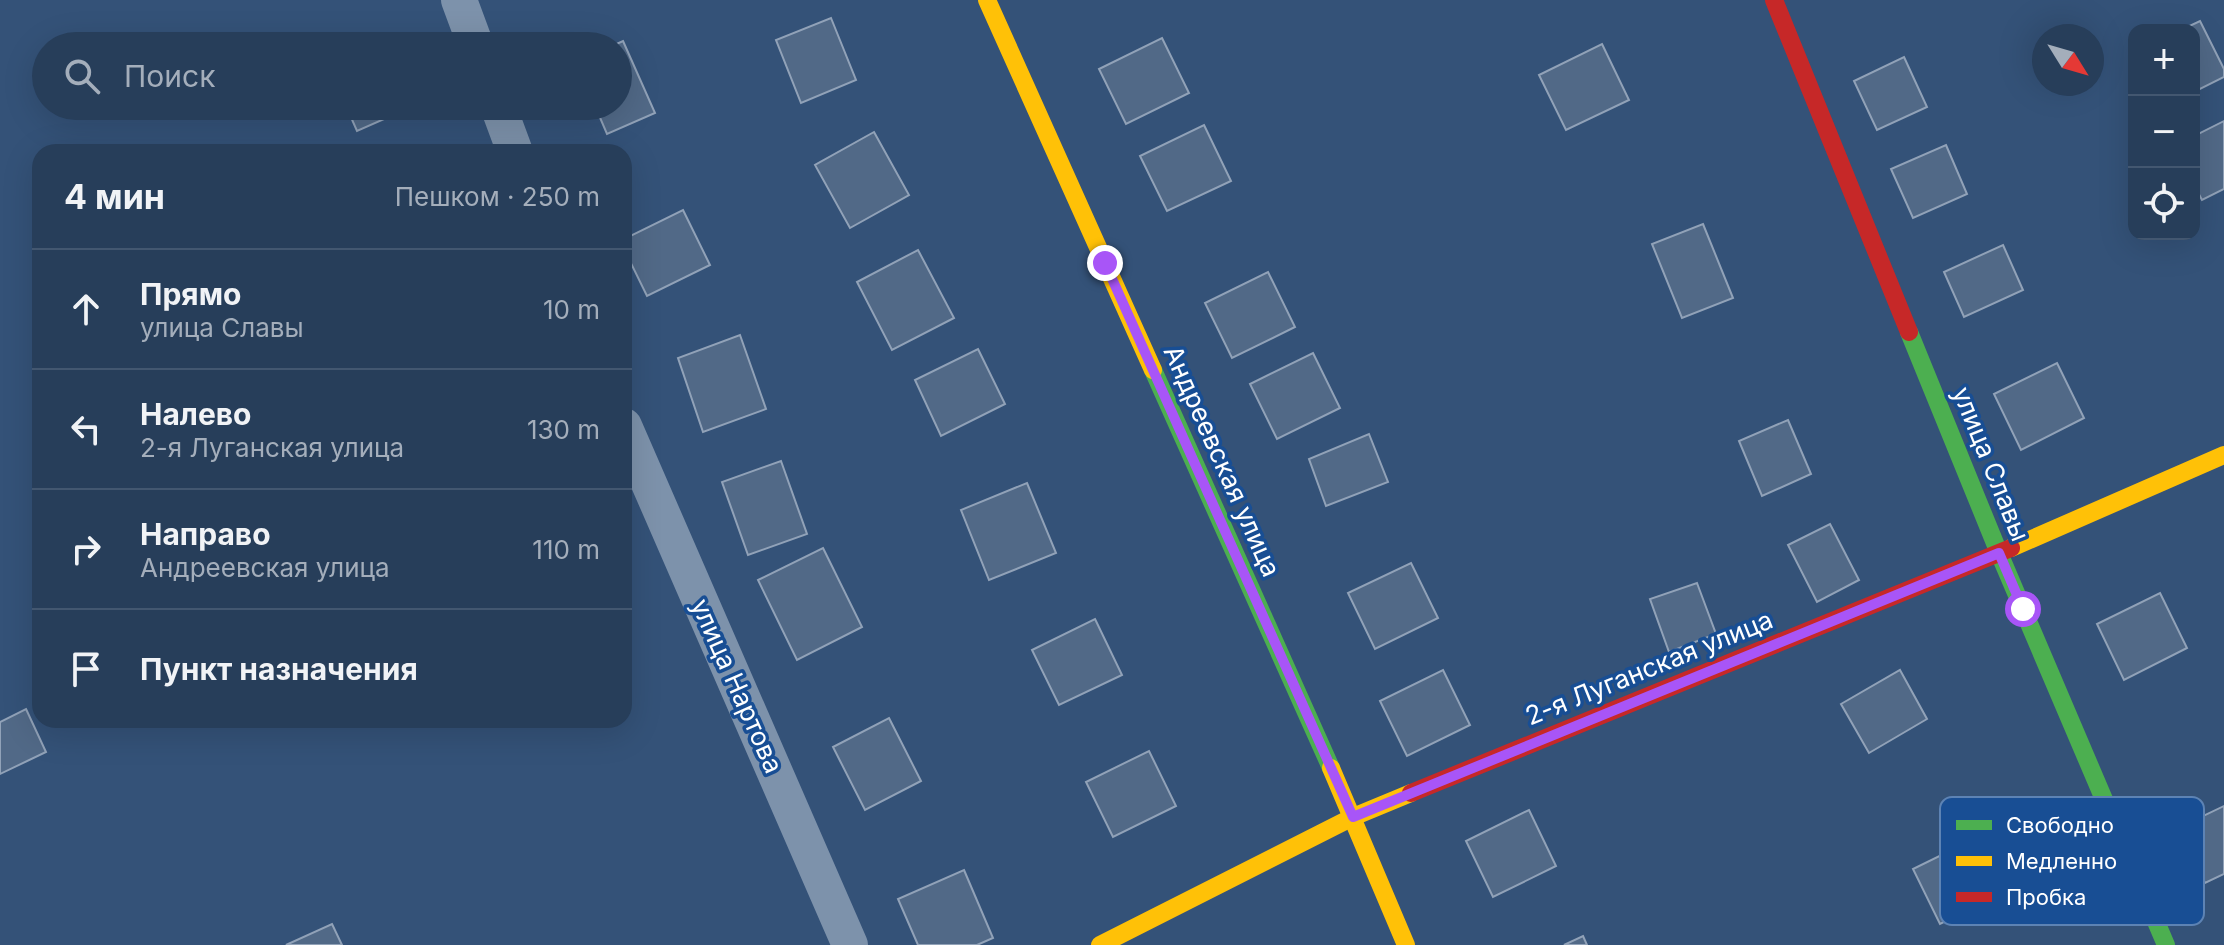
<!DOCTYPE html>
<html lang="ru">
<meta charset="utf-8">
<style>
:root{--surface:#273e5a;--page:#334963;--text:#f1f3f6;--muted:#a4aebb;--line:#435770}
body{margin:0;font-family:Inter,sans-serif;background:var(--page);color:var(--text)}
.controls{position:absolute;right:24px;top:24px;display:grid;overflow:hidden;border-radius:16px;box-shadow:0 8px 32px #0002}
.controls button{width:72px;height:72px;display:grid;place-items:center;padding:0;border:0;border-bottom:2px solid var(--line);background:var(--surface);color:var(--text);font:40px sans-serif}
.compass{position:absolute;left:2032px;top:24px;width:72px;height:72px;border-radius:50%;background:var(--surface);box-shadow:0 8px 32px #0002;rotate:127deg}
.stop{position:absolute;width:24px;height:24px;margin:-18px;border:6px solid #a855f7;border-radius:50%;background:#fff}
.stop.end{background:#a855f7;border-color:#fff;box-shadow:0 2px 8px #0008}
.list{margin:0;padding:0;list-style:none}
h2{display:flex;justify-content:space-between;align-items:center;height:104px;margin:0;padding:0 32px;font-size:34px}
h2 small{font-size:26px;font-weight:400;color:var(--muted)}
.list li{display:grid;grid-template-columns:52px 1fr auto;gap:24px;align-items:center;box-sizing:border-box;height:120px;padding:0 32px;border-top:2px solid var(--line)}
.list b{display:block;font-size:30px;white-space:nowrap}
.list p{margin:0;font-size:26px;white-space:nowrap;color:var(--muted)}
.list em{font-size:26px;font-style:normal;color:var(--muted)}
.icon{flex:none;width:44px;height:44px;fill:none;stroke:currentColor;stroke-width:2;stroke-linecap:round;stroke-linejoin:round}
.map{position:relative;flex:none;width:2224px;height:945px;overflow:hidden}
.search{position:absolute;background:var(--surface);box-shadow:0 8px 32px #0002;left:32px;top:32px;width:600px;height:88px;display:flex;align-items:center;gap:20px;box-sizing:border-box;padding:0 28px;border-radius:44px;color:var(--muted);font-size:30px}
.panel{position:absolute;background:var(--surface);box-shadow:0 8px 32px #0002;left:32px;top:144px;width:600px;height:584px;border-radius:24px}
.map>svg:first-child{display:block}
.building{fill:#516987;stroke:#91a2b8;stroke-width:2}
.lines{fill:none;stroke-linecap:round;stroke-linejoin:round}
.street{stroke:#7d92ab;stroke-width:36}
.fast{stroke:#4caf50;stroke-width:18}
.slow{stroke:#ffc107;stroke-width:18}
.jam{stroke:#c62828;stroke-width:18}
.route{stroke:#a855f7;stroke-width:10}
.labels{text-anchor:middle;stroke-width:7;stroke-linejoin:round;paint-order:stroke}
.street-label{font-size:26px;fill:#fff;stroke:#184e94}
.key{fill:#184e94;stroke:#5d83b4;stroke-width:2}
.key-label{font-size:22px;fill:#fff}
</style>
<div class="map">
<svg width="2224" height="945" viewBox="0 0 2224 945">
<rect width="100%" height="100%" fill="#345278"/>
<g class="building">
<path d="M831 18 856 80 801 103 776 40Z"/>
<path d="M2200 21 2224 69V77L2194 92V30H2181Z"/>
<path d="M1162 38 1189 93 1126 124 1099 69Z"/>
<path d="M623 41 655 113 607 134 595 106H618V46H612Z"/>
<path d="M1602 44 1629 100 1566 130 1539 75Z"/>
<path d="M1904 57 1927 107 1877 130 1854 81Z"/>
<path d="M346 106H406L407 109 357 131Z"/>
<path d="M2224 121V189L2202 200 2194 185V136Z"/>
<path d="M1204 125 1231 181 1167 211 1140 156Z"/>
<path d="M874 132 909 195 850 228 815 165Z"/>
<path d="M1946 145 1967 194 1913 218 1891 169Z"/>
<path d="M683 210 710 265 647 296 624 249V239Z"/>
<path d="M1703 224 1733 298 1682 318 1652 244Z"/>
<path d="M2003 245 2023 290 1964 317 1944 272Z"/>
<path d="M918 250 954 318 892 350 857 282Z"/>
<path d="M1268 272 1295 327 1232 358 1205 303Z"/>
<path d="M740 335 766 409 703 432 678 358Z"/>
<path d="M978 349 1005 404 941 436 915 380Z"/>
<path d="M1313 353 1340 408 1277 439 1250 384Z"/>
<path d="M2057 363 2084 418 2021 450 1994 394Z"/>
<path d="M1788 420 1811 474 1762 496 1739 441Z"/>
<path d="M1369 434 1388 482 1326 506 1309 459Z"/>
<path d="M781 461 807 534 748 555 722 482Z"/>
<path d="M1027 483 1056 553 989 580 961 510Z"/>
<path d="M1830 524 1859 580 1817 602 1788 545Z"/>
<path d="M823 548 862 627 797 660 758 580Z"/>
<path d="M1411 563 1438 618 1375 649 1348 593Z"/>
<path d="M1697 583 1716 634 1669 652 1650 599Z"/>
<path d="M2160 593 2187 648 2124 680 2097 624Z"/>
<path d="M1095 619 1122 675 1059 705 1032 650Z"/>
<path d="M1443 670 1470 725 1407 756 1380 701Z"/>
<path d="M1900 670 1927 719 1869 753 1841 704Z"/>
<path d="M26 709 46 752 0 774V722Z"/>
<path d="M889 718 921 781 865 810 833 747Z"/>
<path d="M1149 751 1176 806 1113 837 1086 782Z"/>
<path d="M2224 806V874L2205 883 2178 828Z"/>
<path d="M1529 810 1556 866 1493 897 1466 841Z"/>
<path d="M1976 838 2003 893 1940 924 1913 869Z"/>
<path d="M964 870 993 938 977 945H918L898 899Z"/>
<path d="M332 924 342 945H286Z"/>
<path d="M1583 936 1587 945H1564Z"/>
</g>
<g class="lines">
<g class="street">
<path d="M459 0 476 46"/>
<path d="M498 106 515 152"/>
<path d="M624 426 850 945"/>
</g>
<g class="fast">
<path d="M1909 332 1999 553 2166 945"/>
<path d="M1153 370 1331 768"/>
</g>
<g class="slow">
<path d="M987 0 1153 370"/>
<path d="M2011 548 2224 455"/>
<path d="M1331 768 1406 945"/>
<path d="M1100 945 1353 817 1411 793"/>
</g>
<g class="jam">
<path d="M1774 0 1909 332"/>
<path d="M1411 793 2011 548"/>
</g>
</g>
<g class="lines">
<path class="route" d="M1105 263 1353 817 1999 553 2023 609"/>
</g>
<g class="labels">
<g class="street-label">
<text transform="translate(1222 461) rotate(66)" y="9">Андреевская улица</text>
<text transform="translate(1991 464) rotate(68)" y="9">улица Славы</text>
<text transform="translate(1649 668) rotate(-22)" y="9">2-я Луганская улица</text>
<text transform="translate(737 686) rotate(66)" y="9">улица Нартова</text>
</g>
</g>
<rect x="1940" y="797" width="264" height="128" rx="12" class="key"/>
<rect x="1956" y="820" width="36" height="10" fill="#4caf50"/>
<rect x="1956" y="856" width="36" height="10" fill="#ffc107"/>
<rect x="1956" y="892" width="36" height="10" fill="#c62828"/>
<g class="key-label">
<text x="2006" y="833">Свободно</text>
<text x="2006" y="869">Медленно</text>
<text x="2006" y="905">Пробка</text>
</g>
</svg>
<div class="controls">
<button>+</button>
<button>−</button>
<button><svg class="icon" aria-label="locate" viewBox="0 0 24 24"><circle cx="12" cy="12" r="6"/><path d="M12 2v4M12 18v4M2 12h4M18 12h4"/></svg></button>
</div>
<svg class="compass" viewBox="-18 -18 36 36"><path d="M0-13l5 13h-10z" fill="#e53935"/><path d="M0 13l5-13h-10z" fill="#a4aebb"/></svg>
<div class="stop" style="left:2023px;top:609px"></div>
<div class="stop end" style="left:1105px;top:263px"></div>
<div class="search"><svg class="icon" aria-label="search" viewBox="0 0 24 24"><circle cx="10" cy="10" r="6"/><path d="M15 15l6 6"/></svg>Поиск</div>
<section class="panel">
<h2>4 мин<small>Пешком · 250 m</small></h2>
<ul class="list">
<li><svg class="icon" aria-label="ahead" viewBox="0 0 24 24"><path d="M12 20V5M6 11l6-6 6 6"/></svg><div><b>Прямо</b><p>улица Славы</p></div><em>10 m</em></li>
<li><svg class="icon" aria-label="left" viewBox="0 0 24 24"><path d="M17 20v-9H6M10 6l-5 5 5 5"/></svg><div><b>Налево</b><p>2-я Луганская улица</p></div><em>130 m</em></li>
<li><svg class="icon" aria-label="right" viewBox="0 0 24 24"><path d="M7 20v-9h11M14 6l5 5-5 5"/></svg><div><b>Направо</b><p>Андреевская улица</p></div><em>110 m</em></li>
<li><svg class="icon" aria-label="arrive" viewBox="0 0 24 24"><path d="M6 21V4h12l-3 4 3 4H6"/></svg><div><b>Пункт назначения</b></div></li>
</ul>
</section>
</div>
